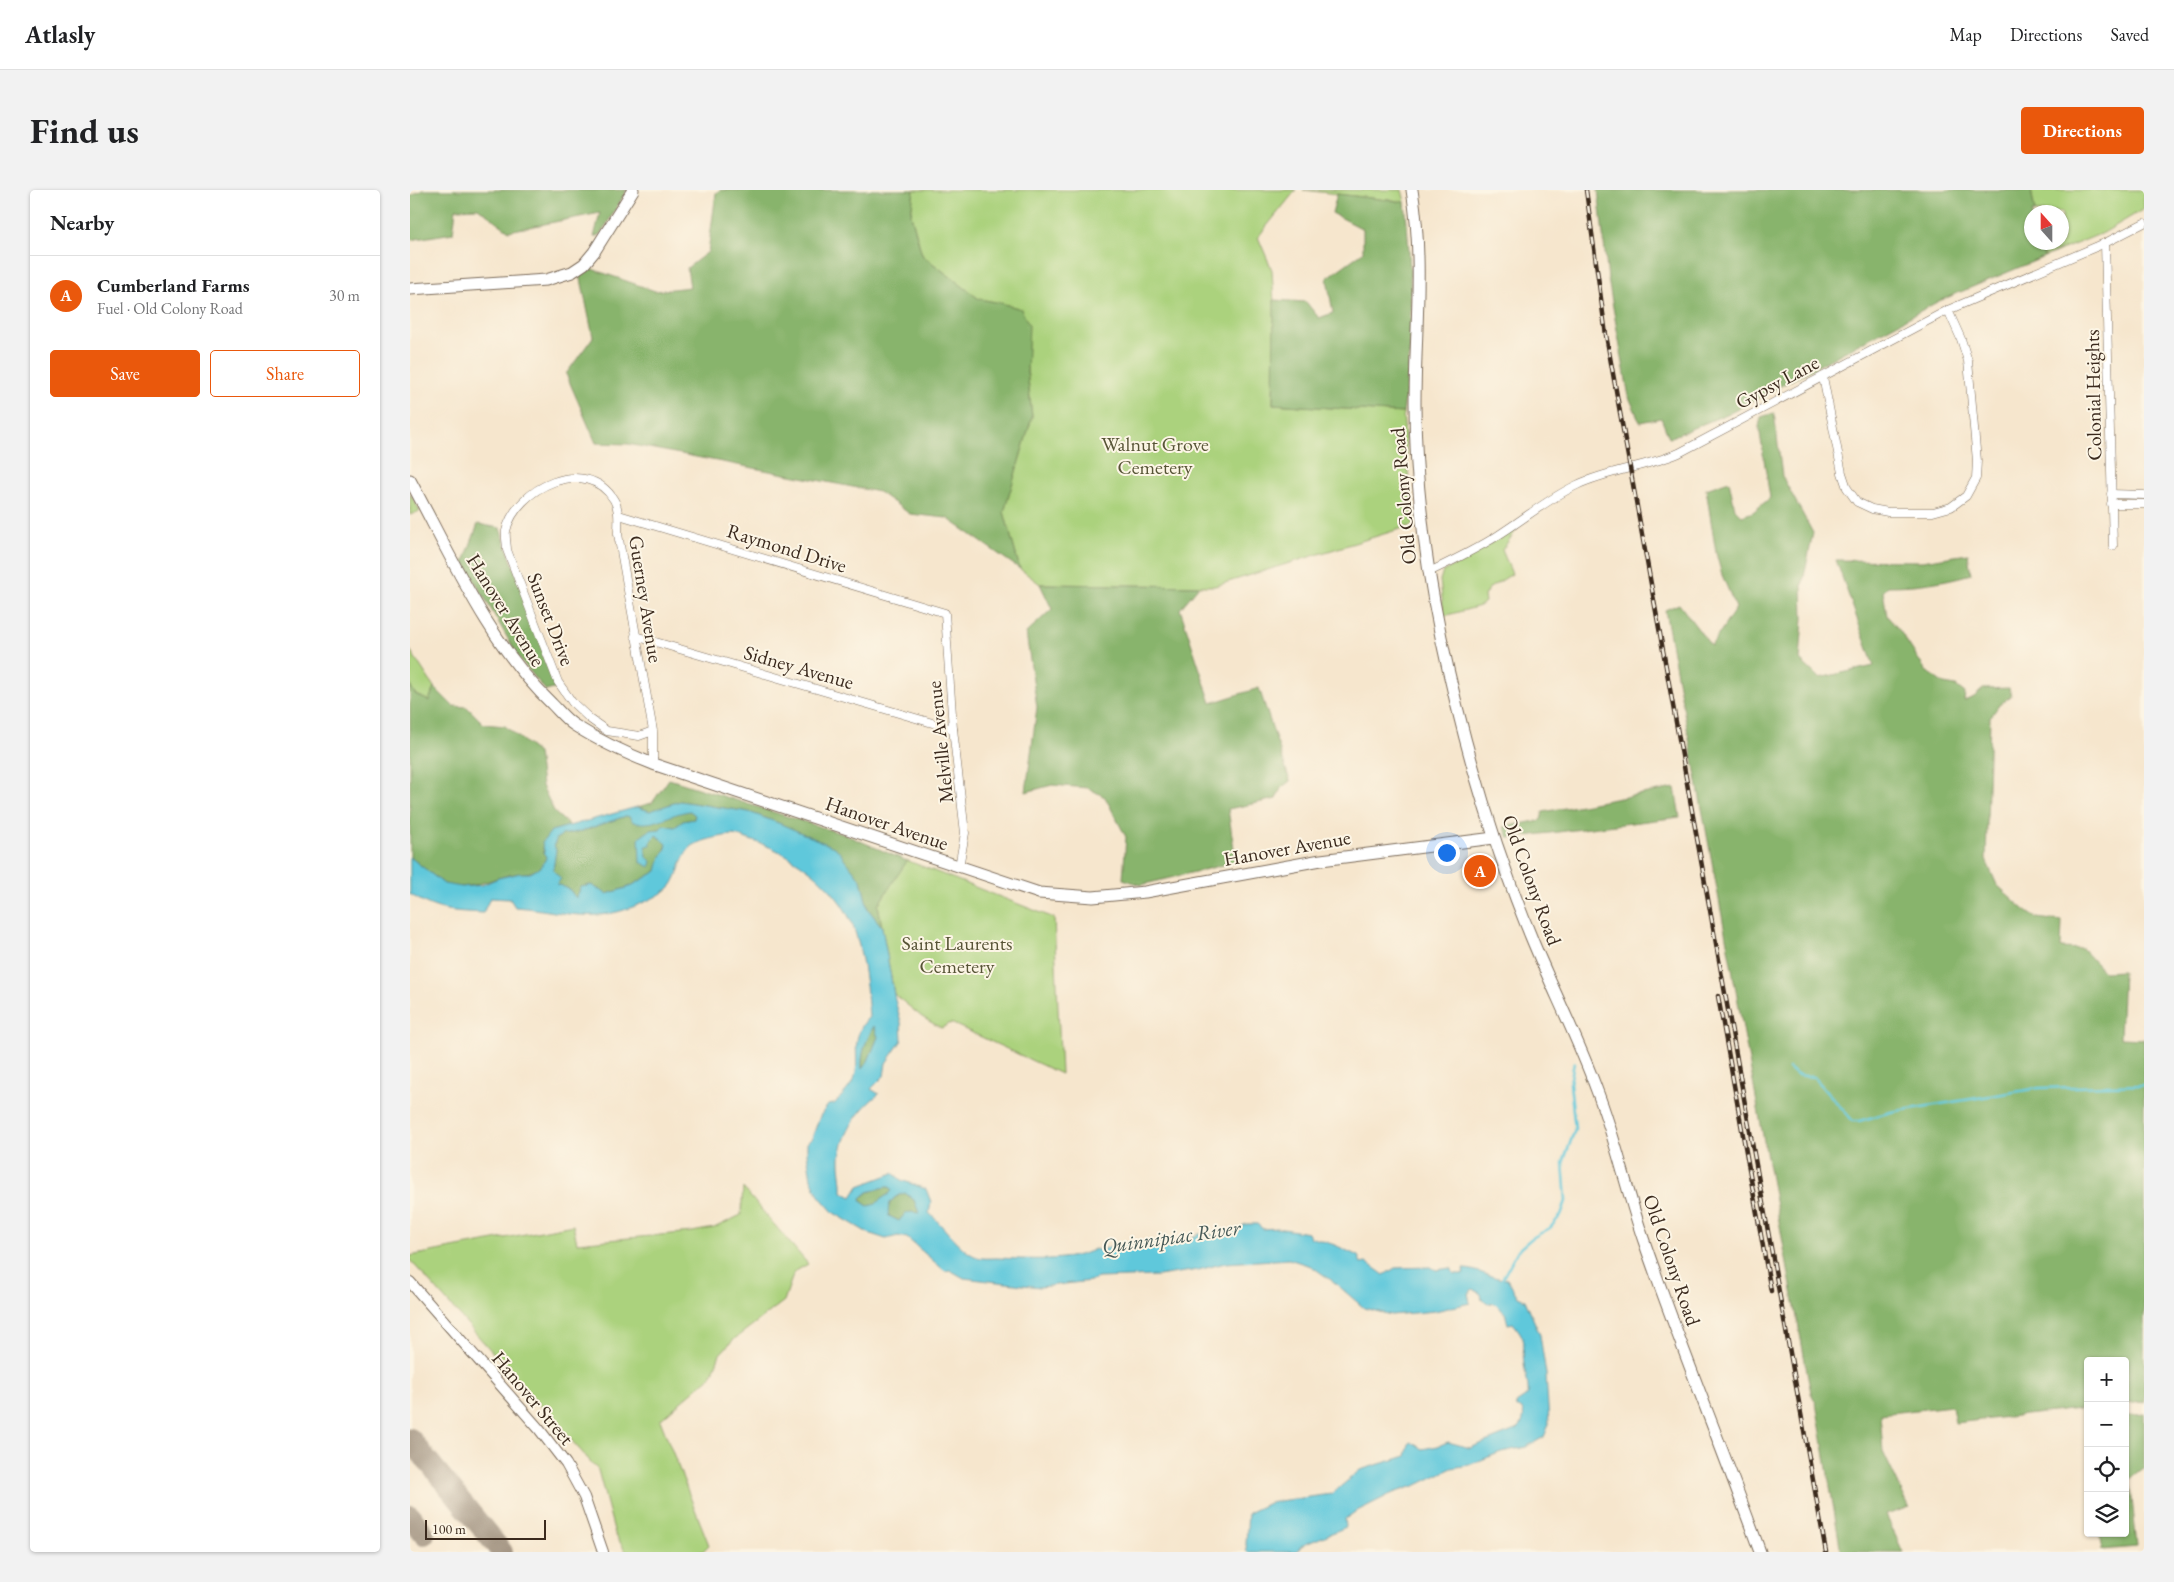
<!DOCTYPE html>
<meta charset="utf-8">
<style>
:root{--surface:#fff;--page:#f2f2f2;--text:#202124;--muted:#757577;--line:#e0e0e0;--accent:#ea580c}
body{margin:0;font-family:"EB Garamond",serif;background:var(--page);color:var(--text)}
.controls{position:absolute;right:15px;bottom:15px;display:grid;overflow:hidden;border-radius:5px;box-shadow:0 1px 4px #0004}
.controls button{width:45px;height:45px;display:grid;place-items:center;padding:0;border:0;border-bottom:1px solid var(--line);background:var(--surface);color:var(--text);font:25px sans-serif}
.compass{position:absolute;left:1614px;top:15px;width:45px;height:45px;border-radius:50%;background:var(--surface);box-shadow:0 1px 4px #0004;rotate:339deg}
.scale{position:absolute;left:15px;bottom:12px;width:121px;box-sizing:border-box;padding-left:5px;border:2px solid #3b2a1e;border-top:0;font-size:14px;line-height:18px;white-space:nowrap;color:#3b2a1e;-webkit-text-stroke:4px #fcf5e5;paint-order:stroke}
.you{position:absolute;left:1036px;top:662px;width:18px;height:18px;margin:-12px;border:4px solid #fff;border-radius:50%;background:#1a73e8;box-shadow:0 0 0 8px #1a73e833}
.badge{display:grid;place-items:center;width:32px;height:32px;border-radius:50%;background:var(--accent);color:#fff;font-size:16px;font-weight:700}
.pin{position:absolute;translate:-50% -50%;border:2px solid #fff;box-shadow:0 1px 5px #0006}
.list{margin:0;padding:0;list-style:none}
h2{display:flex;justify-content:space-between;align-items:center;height:65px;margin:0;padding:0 20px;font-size:21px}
h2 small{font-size:16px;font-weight:400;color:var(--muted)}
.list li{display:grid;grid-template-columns:32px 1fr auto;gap:15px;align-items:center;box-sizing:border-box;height:80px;padding:0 20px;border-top:1px solid var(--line)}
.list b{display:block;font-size:19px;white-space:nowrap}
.list p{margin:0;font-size:16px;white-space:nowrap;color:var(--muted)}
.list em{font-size:16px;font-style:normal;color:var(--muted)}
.actions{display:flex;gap:10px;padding:15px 20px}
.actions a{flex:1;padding:11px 0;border:1px solid var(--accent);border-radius:5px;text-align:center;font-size:18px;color:var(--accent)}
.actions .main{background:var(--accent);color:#fff}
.icon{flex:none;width:28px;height:28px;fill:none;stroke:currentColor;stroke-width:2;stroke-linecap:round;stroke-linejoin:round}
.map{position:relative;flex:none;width:1734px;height:1362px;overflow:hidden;border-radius:5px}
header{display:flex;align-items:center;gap:30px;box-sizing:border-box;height:70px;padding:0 25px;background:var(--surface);border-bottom:1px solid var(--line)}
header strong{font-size:24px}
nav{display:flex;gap:28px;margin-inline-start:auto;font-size:18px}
.intro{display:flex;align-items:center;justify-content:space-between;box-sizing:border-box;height:120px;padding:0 30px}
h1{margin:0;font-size:35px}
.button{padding:12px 22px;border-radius:5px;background:var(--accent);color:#fff;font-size:18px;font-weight:700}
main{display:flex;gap:30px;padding:0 30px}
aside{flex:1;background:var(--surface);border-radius:5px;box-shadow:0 1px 4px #0004}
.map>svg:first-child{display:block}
.green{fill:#abd27d;stroke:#737e4e}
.forest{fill:#88b46c;stroke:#626f45}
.water{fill:#5fc8db;stroke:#4d797c;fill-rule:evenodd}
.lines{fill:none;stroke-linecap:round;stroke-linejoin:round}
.stream{stroke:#5fc8db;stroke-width:2.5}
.taxiway{stroke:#988876;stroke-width:22}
.minor-casing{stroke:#7c6c5b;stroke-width:9}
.tertiary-casing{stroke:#7c6c5b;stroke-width:12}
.secondary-casing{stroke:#7c6c5b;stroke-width:13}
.minor{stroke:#fff;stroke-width:8}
.tertiary{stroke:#fff;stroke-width:10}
.secondary{stroke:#fff;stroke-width:11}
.rail-casing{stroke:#3b2a1e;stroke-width:4.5}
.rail{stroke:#fcf5e5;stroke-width:2.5;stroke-dasharray:8;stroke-linecap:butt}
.labels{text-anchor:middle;stroke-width:4;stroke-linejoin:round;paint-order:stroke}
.street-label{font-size:20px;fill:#3b2a1e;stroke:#fcf5e5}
.park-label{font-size:20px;fill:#575436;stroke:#fcf5e5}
.water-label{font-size:21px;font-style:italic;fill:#465957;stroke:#fcf5e5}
</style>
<header>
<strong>Atlasly</strong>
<nav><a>Map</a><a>Directions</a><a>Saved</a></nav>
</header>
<div class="intro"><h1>Find us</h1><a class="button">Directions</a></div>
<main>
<aside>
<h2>Nearby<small></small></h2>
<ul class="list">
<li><span class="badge">A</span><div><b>Cumberland Farms</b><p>Fuel · Old Colony Road</p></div><em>30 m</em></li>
</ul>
<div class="actions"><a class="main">Save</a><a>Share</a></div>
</aside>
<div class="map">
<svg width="1734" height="1362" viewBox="0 0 1734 1362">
<rect width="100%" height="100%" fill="#fcf5e5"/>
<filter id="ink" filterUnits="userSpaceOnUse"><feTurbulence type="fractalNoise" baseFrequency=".02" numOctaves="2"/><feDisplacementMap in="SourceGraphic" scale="10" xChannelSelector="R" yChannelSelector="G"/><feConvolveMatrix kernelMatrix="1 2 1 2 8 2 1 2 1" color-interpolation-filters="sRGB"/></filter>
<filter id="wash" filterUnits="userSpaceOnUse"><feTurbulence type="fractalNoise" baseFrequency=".0096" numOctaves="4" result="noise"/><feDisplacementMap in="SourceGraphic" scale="20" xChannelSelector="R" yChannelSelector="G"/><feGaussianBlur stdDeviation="1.12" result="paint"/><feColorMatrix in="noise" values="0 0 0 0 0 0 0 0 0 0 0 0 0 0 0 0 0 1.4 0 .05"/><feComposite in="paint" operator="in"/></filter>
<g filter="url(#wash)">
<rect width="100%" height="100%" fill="#f6e6cd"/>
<g class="green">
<path d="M504 0H886L848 47 862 80 865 130 863 214 993 223 1003 335 805 396 630 394 610 379 594 322 622 227 611 119 591 113 569 109 512 65 501 25Z"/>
<path d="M893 0H992L995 12Z"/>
<path d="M1621 0H1734V19L1695 42 1634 67 1631 53 1652 52V22H1625Z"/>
<path d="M0 303 10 321 0 325Z"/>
<path d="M1109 336 1092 360 1102 384 1078 399 1074 406 1075 412 1070 416 1034 426 1030 390 1033 382Z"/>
<path d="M0 460 24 497 19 511 5 504 0 495Z"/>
<path d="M496 670 644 728 651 884 541 833 531 838 512 827 484 804 468 715Z"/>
<path d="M333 998 398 1074 384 1082 374 1111 323 1150 310 1164 302 1185 250 1230 299 1355 292 1362H216L205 1344 188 1280 0 1070V1066L163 1035 167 1053 282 1042 304 1038 331 1025Z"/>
</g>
<g class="forest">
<path d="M13 0H217L191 44 184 47 190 23 99 41 68 18 46 19 43 43 0 50V6Z"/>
<path d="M310 0H504L501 25 512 65 569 109 591 113 611 119 619 135 617 182 622 227 594 322 610 379 537 328 500 324 469 302 218 254 186 253 156 184 183 147 170 84 182 79 245 101 280 97 277 78 298 62 306 3Z"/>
<path d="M1188 0H1621L1625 22H1622V52L1631 53 1634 67 1529 111 1324 221 1259 248 1251 228 1230 232 1219 207 1198 89Z"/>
<path d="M927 4 995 12C1002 83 1004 152 993 223L863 214 864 110 896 112 909 128 923 123 917 88 953 62V39L922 23Z"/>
<path d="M1364 223 1372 286 1403 343 1392 396 1393 428 1390 470 1409 488 1464 476 1426 370 1512 371 1558 364 1561 384C1533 392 1507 396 1478 396L1473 401 1477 426 1490 441 1516 481 1534 494 1546 496 1555 503 1554 511 1564 507 1573 499 1599 498 1601 506 1589 515 1580 528 1576 670 1587 695 1615 720 1626 728 1652 731 1651 758 1673 759 1694 782 1713 781 1710 848 1734 849V1212L1715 1214V1171H1678V1218L1545 1233 1542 1216 1470 1224 1473 1262 1499 1317 1476 1325 1493 1362H1431L1406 1213 1401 1203 1255 420 1269 414 1301 456 1326 418 1312 385 1306 363 1296 299 1319 291 1325 319 1332 326 1343 322 1360 308 1349 237 1351 227Z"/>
<path d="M68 334 90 338 147 498 136 501 109 468 54 372Z"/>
<path d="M630 394 789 396 770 419 801 513 849 498 880 591 871 598 866 609 818 619 826 672 731 695 713 689 716 647 695 607 678 598 642 595 616 602 627 517 616 443 642 419Z"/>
<path d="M0 495 5 504 19 511 24 497 43 516 57 517 74 534 95 536 128 563 132 596 145 623 160 636 141 641 133 659 136 668C133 674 132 677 126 680 118 684 108 683 99 685 77 690 57 702 34 694L0 667Z"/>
<path d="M259 589 436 645 497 671 468 715 472 737 458 719 451 690 425 658 371 634 339 622 270 611 240 621 227 617 242 613Z"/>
<path d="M1265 598 1270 627 1099 648 1094 637 1131 630 1133 622Z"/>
<path d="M280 621 285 625 284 629 273 631 265 637 253 635 251 639 240 640 229 649 236 666 235 659 244 646H248L257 654 247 681 219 697 197 704 181 695 171 697 166 708 159 699 146 694 143 680 146 660 144 655 147 648 152 645 172 641 216 626Z"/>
<path d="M464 836 468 847 458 871 452 879C451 864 456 848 464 836Z"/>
<path d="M475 997H480L482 1001C477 1007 470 1008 466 1015L458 1016 452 1012 451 1008 458 1002Z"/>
<path d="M495 1003 504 1010 509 1023C498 1021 496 1022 489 1031L479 1026C476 1014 483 1007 495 1003Z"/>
<path d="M1734 1224V1278L1720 1289 1727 1357 1692 1360 1689 1343H1715V1226Z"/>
</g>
<path class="water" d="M270 611 339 622 371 634 426 658 451 690 458 719 472 737 485 810 491 832 492 850 476 873 474 886 461 899 469 904C449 919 434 941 430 967 429 979 433 991 432 1002L442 1007 449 996 483 983 491 990 516 999 521 1012 519 1023C533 1035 550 1061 567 1067 572 1069 581 1068 586 1068 616 1069 659 1073 685 1059L691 1061 703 1055 717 1053 774 1051 789 1044 802 1045 823 1041 836 1034H847L853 1039 867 1038 898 1043 900 1047 925 1055 948 1066 951 1073 956 1072 974 1085 985 1078 1021 1077 1026 1080 1041 1078 1044 1084H1054L1053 1079C1069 1079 1081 1089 1097 1089L1108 1107 1115 1110 1130 1145 1136 1184 1139 1234 1134 1247 1116 1257 1091 1262 1059 1275 1042 1278 1007 1295 983 1303 945 1322 935 1329 936 1337 891 1356 887 1362H837L836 1354 838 1323 861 1312 922 1304 950 1280 996 1266 999 1254 1001 1252 1012 1259 1028 1256 1038 1252 1060 1258 1108 1239C1113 1233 1116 1225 1111 1218H1107L1106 1213 1118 1205C1119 1193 1115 1185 1114 1173 1111 1152 1120 1154 1103 1133L1098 1134 1095 1123 1084 1113 1078 1114 1072 1110 1071 1104 1063 1099 1058 1103 1060 1113 1025 1121 981 1125 954 1118 924 1092 901 1076 879 1069 815 1073 788 1080 748 1086 688 1088 680 1091 630 1097 554 1088 540 1080 535 1081 497 1048 488 1046 476 1049 458 1043 424 1023 409 1006 401 989 397 963V953L402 948 410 926 418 915 424 914C430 908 437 901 442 893 454 872 436 851 459 827 457 799 452 752 439 727 420 690 379 661 340 650 334 648 327 645 322 645 312 646 297 649 288 653 271 659 271 683 261 696 252 706 220 719 207 722 173 731 139 719 105 717L100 709 80 708 73 723C42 721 27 722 0 704V667L34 694 52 697 72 695 88 688 110 683H120L131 677 136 668 132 653 141 641 227 617 240 621ZM280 621 285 625 284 629 273 631 265 637 253 635 250 639 240 640 229 648 230 672 240 677 242 672 236 666V656L241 655V651L246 645 257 654 255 662 251 666 247 681 219 697 197 704 181 695 171 697 166 708 159 699 147 694 151 689 143 680 146 660 144 655 147 648 152 645 172 641 216 626 220 627 223 632C247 637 257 624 280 621ZM464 836 468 847 458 871 452 879C450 866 457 847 464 836ZM475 997H480L482 1001C477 1007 470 1008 466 1014L458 1016 452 1012 451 1008 458 1002ZM495 1003 504 1010 509 1023C498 1021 496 1022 489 1031L479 1026C476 1014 483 1006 495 1003Z"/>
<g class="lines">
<g class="stream">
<path d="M1379 878 1387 885 1404 887 1443 931H1449L1481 922 1629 898 1734 895"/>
<path d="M1091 1091 1108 1060 1122 1048 1140 1038 1151 1025 1156 1011 1153 973 1165 939 1160 893 1164 873"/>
</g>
<g class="taxiway">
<path d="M0 1249 92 1362"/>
<path d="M0 1326 14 1344"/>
</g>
</g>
</g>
<g filter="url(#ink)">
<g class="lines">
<g class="minor-casing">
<g id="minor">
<path d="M1695 53 1703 356"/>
<path d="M1413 187 1432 283 1437 298 1447 312 1462 319 1478 322H1523L1541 317 1556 306 1566 288 1567 271 1558 171 1551 149 1538 120"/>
<path d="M1701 304 1734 305"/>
<path d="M1701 314H1734"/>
<path d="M209 325 535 423 543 539 555 643 549 677"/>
<path d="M1019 382C1042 371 1065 360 1087 346 1114 329 1139 308 1167 295 1199 280 1236 277 1269 263L1538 120 1695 53 1734 33"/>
<path d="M225 446 543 539"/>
<path d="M243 574V541L208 344C208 333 210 320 204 310 176 264 106 298 96 341 95 347 97 354 97 360L148 492 162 512 180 529 197 541 229 546 243 541"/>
</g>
</g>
<g class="tertiary-casing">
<path id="tertiary" d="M0 1092 129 1239 156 1274 174 1307 193 1362"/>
</g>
<g class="secondary-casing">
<g id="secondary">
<path d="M1002 0C1014 71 1005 142 1005 214 1005 292 1015 370 1031 447 1053 551 1083 656 1124 754 1144 802 1168 849 1186 898 1206 949 1217 1003 1235 1054 1271 1158 1313 1259 1350 1362"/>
<path d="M0 99 136 90 162 82 174 74 184 62 223 0"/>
<path d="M0 290C41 366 79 454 142 514 149 521 156 530 164 535 189 551 215 563 243 574L629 703 683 707 735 702 911 670 1084 648"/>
</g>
</g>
<use href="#minor" class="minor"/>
<use href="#tertiary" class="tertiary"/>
<use href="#secondary" class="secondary"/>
<g class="rail-casing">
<g id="rail">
<path d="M1176 0 1196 145 1416 1362"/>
<path d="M1308 806 1361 1101"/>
</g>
</g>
<use href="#rail" class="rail"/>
</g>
</g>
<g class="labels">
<g class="street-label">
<text transform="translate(1367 192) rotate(-28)" y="7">Gypsy Lane</text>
<text transform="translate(1683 205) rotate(-91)" y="7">Colonial Heights</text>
<text transform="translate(993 306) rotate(-95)" y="7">Old Colony Road</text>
<text transform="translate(377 358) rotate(17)" y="7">Raymond Drive</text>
<text transform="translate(236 409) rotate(81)" y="7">Guerney Avenue</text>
<text transform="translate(96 420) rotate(58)" y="7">Hanover Avenue</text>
<text transform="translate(141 429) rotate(69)" y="7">Sunset Drive</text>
<text transform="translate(389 477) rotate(16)" y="7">Sidney Avenue</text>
<text transform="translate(530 552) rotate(-96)" y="7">Melville Avenue</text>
<text transform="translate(477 633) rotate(19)" y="7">Hanover Avenue</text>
<text transform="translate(877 658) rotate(-10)" y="7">Hanover Avenue</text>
<text transform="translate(1122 690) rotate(70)" y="7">Old Colony Road</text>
<text transform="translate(1262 1070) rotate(71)" y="7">Old Colony Road</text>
<text transform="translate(123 1208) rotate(50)" y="7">Hanover Street</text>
</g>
<g class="park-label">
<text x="745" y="261">Walnut Grove<tspan x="745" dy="23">Cemetery</tspan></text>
<text x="547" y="760">Saint Laurents<tspan x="547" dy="23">Cemetery</tspan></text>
</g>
<g class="water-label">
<text transform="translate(761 1047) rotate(-8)" y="7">Quinnipiac River</text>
</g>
</g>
</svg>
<div class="controls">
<button>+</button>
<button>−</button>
<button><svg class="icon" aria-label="locate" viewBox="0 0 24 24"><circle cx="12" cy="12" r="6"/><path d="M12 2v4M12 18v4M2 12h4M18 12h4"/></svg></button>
<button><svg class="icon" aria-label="layers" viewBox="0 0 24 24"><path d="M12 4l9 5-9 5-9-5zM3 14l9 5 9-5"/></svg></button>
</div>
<svg class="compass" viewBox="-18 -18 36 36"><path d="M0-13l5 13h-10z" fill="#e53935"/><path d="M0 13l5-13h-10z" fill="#757577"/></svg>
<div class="scale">100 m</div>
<div class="you"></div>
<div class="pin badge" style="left:1070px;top:681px">A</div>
</div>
</main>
